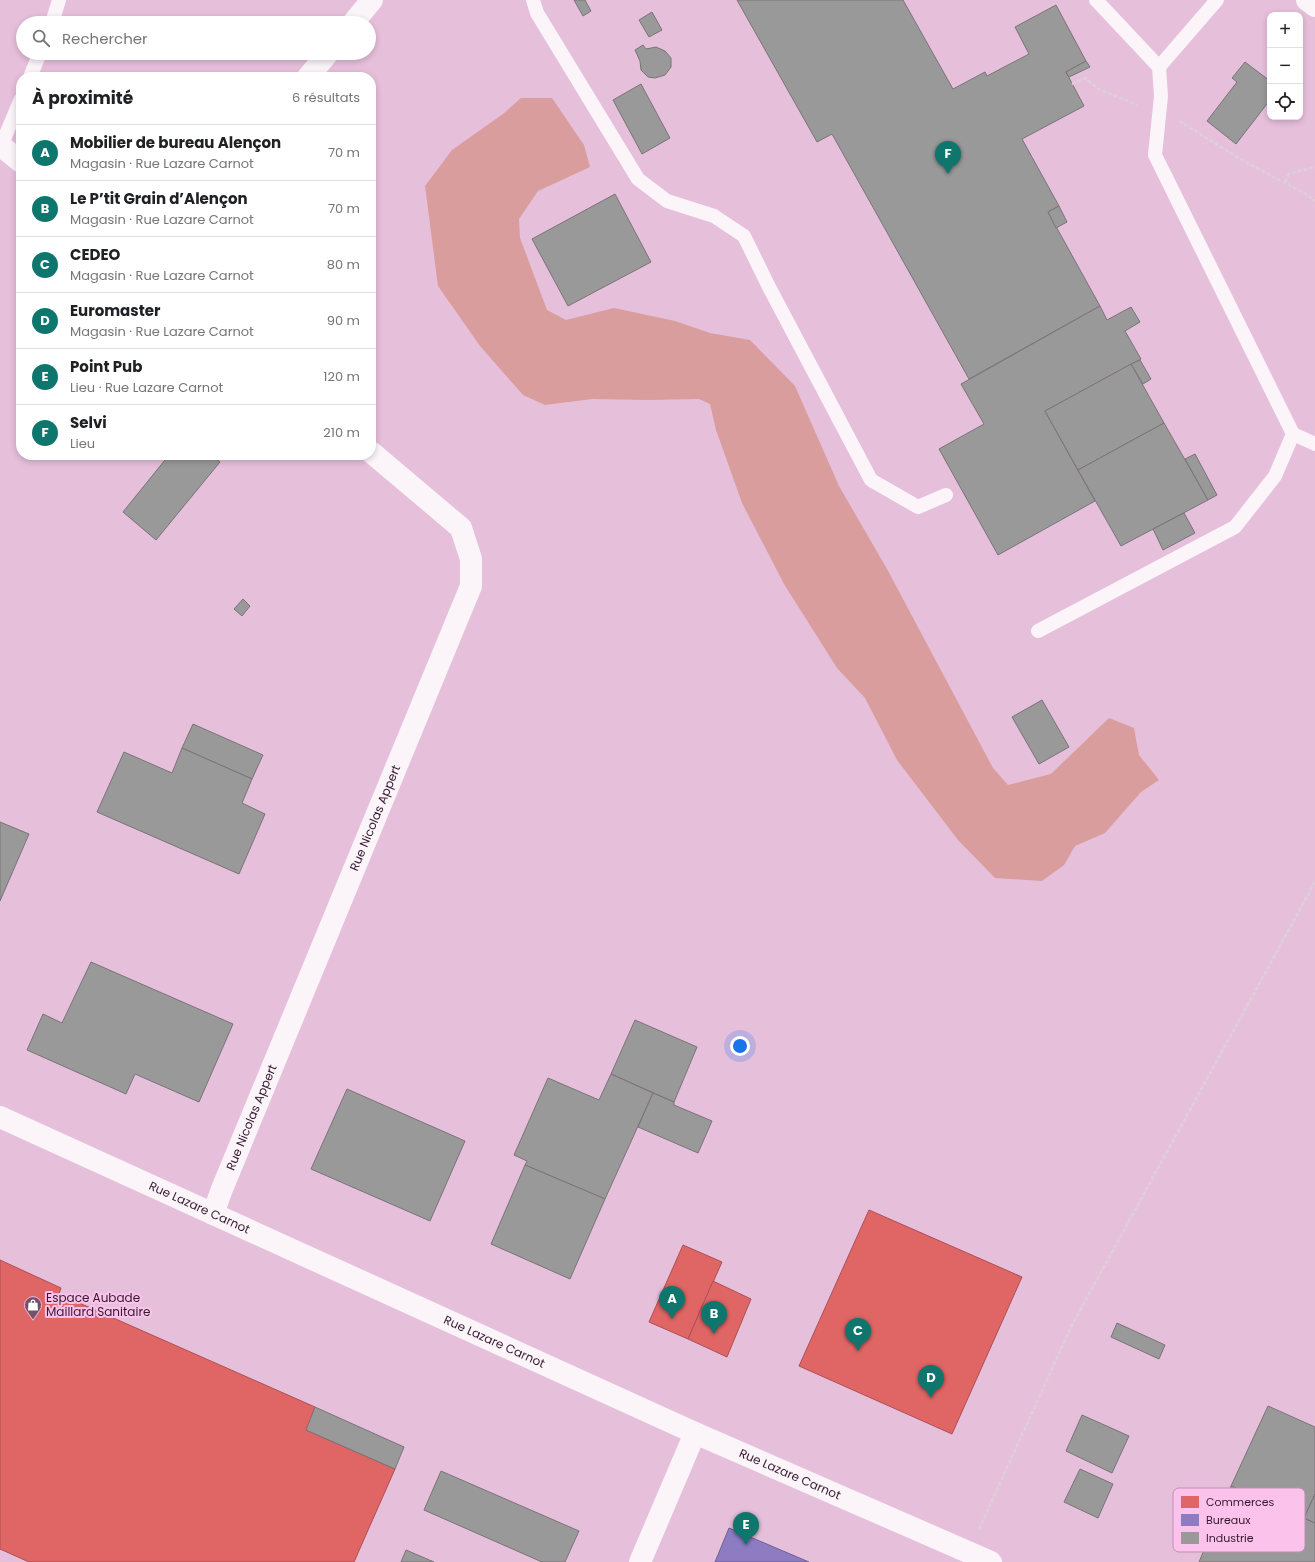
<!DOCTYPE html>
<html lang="fr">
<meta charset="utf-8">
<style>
:root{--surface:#fff;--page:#f2f2f2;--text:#202124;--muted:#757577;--line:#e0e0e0;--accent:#0f766e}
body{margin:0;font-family:Poppins,sans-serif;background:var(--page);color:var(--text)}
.controls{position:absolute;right:12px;top:12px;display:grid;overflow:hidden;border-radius:8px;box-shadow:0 2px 6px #0003}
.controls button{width:36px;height:36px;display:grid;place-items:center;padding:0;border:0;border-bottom:1px solid var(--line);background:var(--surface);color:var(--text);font:20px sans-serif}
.you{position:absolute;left:740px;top:1046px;width:14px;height:14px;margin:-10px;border:3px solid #fff;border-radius:50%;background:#1a73e8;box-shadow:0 0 0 6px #1a73e833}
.badge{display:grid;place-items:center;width:26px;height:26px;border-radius:50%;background:var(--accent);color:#fff;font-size:13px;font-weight:700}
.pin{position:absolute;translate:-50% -33px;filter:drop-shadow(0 1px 2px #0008)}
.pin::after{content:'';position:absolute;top:21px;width:14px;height:12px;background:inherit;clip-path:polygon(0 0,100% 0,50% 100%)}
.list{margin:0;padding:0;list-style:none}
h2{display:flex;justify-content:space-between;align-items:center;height:52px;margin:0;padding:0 16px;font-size:17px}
h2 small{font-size:13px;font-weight:400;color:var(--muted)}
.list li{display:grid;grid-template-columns:26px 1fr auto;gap:12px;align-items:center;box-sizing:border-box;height:56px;padding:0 16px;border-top:1px solid var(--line)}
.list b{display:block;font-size:15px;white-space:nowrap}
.list p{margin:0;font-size:13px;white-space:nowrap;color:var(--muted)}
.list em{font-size:13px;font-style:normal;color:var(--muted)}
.icon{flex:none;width:22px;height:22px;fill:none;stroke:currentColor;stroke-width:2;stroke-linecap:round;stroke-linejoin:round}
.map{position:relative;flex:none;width:1315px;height:1562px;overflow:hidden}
.search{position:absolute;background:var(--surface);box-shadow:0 2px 6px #0003;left:16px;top:16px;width:360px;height:44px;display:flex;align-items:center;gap:10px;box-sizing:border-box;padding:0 14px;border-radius:22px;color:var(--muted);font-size:15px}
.panel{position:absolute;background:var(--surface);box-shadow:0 2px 6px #0003;left:16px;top:72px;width:360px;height:388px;border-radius:16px}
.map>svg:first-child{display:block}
.green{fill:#d99d9d}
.shops{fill:#e06666;stroke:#ac4f55}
.offices{fill:#8e7cc3;stroke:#735e96}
.industry{fill:#999;stroke:#7b7379}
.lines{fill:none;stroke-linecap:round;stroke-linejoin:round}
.path{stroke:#ded0d9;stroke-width:2.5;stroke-dasharray:4 2;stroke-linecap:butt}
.lane{stroke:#fbf5fa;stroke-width:14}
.street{stroke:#fbf5fa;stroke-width:22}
.labels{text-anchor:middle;stroke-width:4;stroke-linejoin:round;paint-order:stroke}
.street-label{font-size:12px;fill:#34192d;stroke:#fbc2eb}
.poi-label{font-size:12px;fill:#34192d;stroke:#fbc2eb;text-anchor:start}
.key{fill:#fbc2eb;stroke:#bf8fb2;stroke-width:1}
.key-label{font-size:11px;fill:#34192d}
</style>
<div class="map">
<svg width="1315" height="1562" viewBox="0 0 1315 1562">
<rect width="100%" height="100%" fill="#e6bfdb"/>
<path class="green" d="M521 98H552L584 145 590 167 538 191 519 219 520 238 547 310 566 320 614 308 675 321 710 333 750 340 795 386 839 486 887 569 993 768 1008 785 1051 774 1109 718 1134 728 1139 755 1159 780 1141 792 1105 833 1075 846 1064 865 1042 881 995 878 958 840 897 760 865 698 837 668 784 584 742 503 716 430 710 404 699 399 648 400 592 399 545 405 523 395 480 346 438 286 425 186 452 150 503 114Z"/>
<g class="shops">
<path d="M869 1210 1022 1277 952 1434 799 1366Z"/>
<path d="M683 1245 722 1262 688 1339 649 1322Z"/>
<path d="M0 1260 61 1288 59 1294 315 1407 306 1430 395 1469 354 1562H29L0 1549Z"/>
<path d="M713 1281 751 1299 727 1357 688 1339Z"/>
</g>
<path class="offices" d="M729 1528 809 1562H715Z"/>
<g class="industry">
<path d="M574 0H585L591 11 583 16Z"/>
<path d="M737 0H903L953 89 985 72 987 76 1029 54 1015 27 1056 5 1086 61 1066 72 1084 106 1022 139 1059 206 1048 212 1100 306 969 379 832 134 817 142Z"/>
<path d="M652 12 662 30 649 37 639 20Z"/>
<path d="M643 45 646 49 656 47 665 51 671 58V67L665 75 655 78 648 77 641 70 640 61 635 50Z"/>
<path d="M1086 61 1090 67 1069 77 1066 72Z"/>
<path d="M1245 62 1270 81V100L1236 144 1207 121 1237 82 1232 78Z"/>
<path d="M641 84 670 138 642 154 613 100Z"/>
<path d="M615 194 651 262 568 306 532 239Z"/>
<path d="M1059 206 1067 222 1056 228 1048 212Z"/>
<path d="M1100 306 1107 320 1131 307 1140 322 1125 331 1141 359 1045 411 1095 501 998 555 939 449 984 424 961 384Z"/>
<path d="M1140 360 1151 379 1143 384 1131 364Z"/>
<path d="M1131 364 1164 423 1078 470 1045 411Z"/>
<path d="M1164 423 1208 500 1121 546 1078 470Z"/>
<path d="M1195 454 1217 495 1208 500 1185 459Z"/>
<path d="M169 455H212L220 462 156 540 123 512Z"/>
<path d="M1184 513 1195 533 1163 550 1153 529Z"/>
<path d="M243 599 250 606 242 616 234 609Z"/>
<path d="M1042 700 1069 747 1039 764 1012 717Z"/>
<path d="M193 724 263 755 252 779 182 748Z"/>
<path d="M182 748 252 779 242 803 265 814 239 874 97 812 124 752 172 773Z"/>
<path d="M0 822 29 834 0 901Z"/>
<path d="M91 962 233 1024 199 1102 135 1074 126 1094 27 1050 43 1014 62 1023Z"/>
<path d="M635 1020 697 1047 674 1102 611 1074Z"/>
<path d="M611 1074 653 1093 605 1199 525 1165 527 1161 514 1155 548 1078 599 1100Z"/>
<path d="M347 1089 465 1141 430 1221 311 1169Z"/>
<path d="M653 1093 674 1102V1105L712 1121 698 1153 638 1127Z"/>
<path d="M525 1165 605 1199 570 1279 491 1244Z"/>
<path d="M1117 1323 1165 1345 1159 1359 1111 1337Z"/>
<path d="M1268 1406 1315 1427V1494L1304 1518 1231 1486Z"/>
<path d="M315 1407 404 1447 395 1469 306 1430Z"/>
<path d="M1082 1415 1129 1436 1112 1473 1066 1451Z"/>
<path d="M1080 1469 1113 1484 1098 1518 1064 1502Z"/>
<path d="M441 1471 579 1531 565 1562H542L424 1510Z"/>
<path d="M1231 1486 1315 1523V1562H1199Z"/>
<path d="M1315 1494V1523L1304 1518Z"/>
<path d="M406 1550 434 1562H401Z"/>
</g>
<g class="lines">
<g class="path">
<path d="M1072 84 1085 78 1100 90 1137 105"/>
<path d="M1179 121 1247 163 1308 195 1315 201"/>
<path d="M1285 182 1289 174 1315 167"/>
<path d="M979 1529 1072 1325 1315 882"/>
</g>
<g class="lane">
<path d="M533 0 537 13 638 179 667 201 714 216 744 236 768 285 871 480 918 507 946 495"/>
<path d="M52 23 59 0"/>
<path d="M1159 67 1217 0"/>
<path d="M30 77 40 53"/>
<path d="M1 146 21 99"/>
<path d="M1293 434 1315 444"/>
<path d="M1038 631 1235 527 1275 476 1293 434 1155 155 1161 96 1159 67 1096 0"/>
</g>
<g class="street">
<path d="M1307 0 1315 6"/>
<path d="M353 23 372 0"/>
<path d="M308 77 328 53"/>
<path d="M0 145 21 162"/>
<path id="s1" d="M0 1117 695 1433 991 1562"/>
<path id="s2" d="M213 1214 222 1189 471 586V559L461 528 371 452"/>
<path d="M640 1562 695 1433"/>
</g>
</g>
<defs>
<g id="shop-pin" transform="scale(0.9)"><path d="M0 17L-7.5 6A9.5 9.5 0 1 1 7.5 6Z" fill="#72536a" stroke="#fbc2eb"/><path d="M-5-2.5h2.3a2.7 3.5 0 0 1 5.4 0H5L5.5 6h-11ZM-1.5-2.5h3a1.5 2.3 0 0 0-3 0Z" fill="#fff"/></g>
</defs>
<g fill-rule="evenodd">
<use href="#shop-pin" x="33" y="1305"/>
</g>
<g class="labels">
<g class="street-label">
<text dy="4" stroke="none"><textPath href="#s2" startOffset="428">Rue Nicolas Appert</textPath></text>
<text dy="4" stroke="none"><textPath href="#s2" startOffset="104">Rue Nicolas Appert</textPath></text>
<text dy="4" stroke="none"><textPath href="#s1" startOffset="219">Rue Lazare Carnot</textPath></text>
<text dy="4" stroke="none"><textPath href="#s1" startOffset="543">Rue Lazare Carnot</textPath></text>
<text dy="4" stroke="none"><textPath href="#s1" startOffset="867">Rue Lazare Carnot</textPath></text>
</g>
<g class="poi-label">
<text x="46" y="1302">Espace Aubade<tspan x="46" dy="14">Maillard Sanitaire</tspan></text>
</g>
</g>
<rect x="1173" y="1488" width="132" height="64" rx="6" class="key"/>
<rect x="1181" y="1496" width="18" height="12" fill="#e06666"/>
<rect x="1181" y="1514" width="18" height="12" fill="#8e7cc3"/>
<rect x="1181" y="1532" width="18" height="12" fill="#999"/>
<g class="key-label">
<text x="1206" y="1506">Commerces</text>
<text x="1206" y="1524">Bureaux</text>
<text x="1206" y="1542">Industrie</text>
</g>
</svg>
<div class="controls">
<button>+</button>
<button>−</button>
<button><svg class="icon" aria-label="locate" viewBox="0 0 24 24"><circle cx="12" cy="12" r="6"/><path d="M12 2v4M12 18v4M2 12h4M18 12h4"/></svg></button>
</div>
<div class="you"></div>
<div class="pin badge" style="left:672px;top:1319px">A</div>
<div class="pin badge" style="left:714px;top:1334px">B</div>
<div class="pin badge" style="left:858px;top:1351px">C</div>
<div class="pin badge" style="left:931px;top:1398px">D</div>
<div class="pin badge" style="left:746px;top:1545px">E</div>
<div class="pin badge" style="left:948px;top:174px">F</div>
<div class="search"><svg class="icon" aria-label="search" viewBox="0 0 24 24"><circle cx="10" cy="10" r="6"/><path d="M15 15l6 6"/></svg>Rechercher</div>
<section class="panel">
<h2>À proximité<small>6 résultats</small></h2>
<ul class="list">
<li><span class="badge">A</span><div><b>Mobilier de bureau Alençon</b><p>Magasin · Rue Lazare Carnot</p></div><em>70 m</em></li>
<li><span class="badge">B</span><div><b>Le P’tit Grain d’Alençon</b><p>Magasin · Rue Lazare Carnot</p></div><em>70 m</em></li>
<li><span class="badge">C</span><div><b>CEDEO</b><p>Magasin · Rue Lazare Carnot</p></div><em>80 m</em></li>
<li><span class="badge">D</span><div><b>Euromaster</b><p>Magasin · Rue Lazare Carnot</p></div><em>90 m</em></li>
<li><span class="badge">E</span><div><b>Point Pub</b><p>Lieu · Rue Lazare Carnot</p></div><em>120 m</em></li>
<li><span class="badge">F</span><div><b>Selvi</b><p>Lieu</p></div><em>210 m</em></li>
</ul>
</section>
</div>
